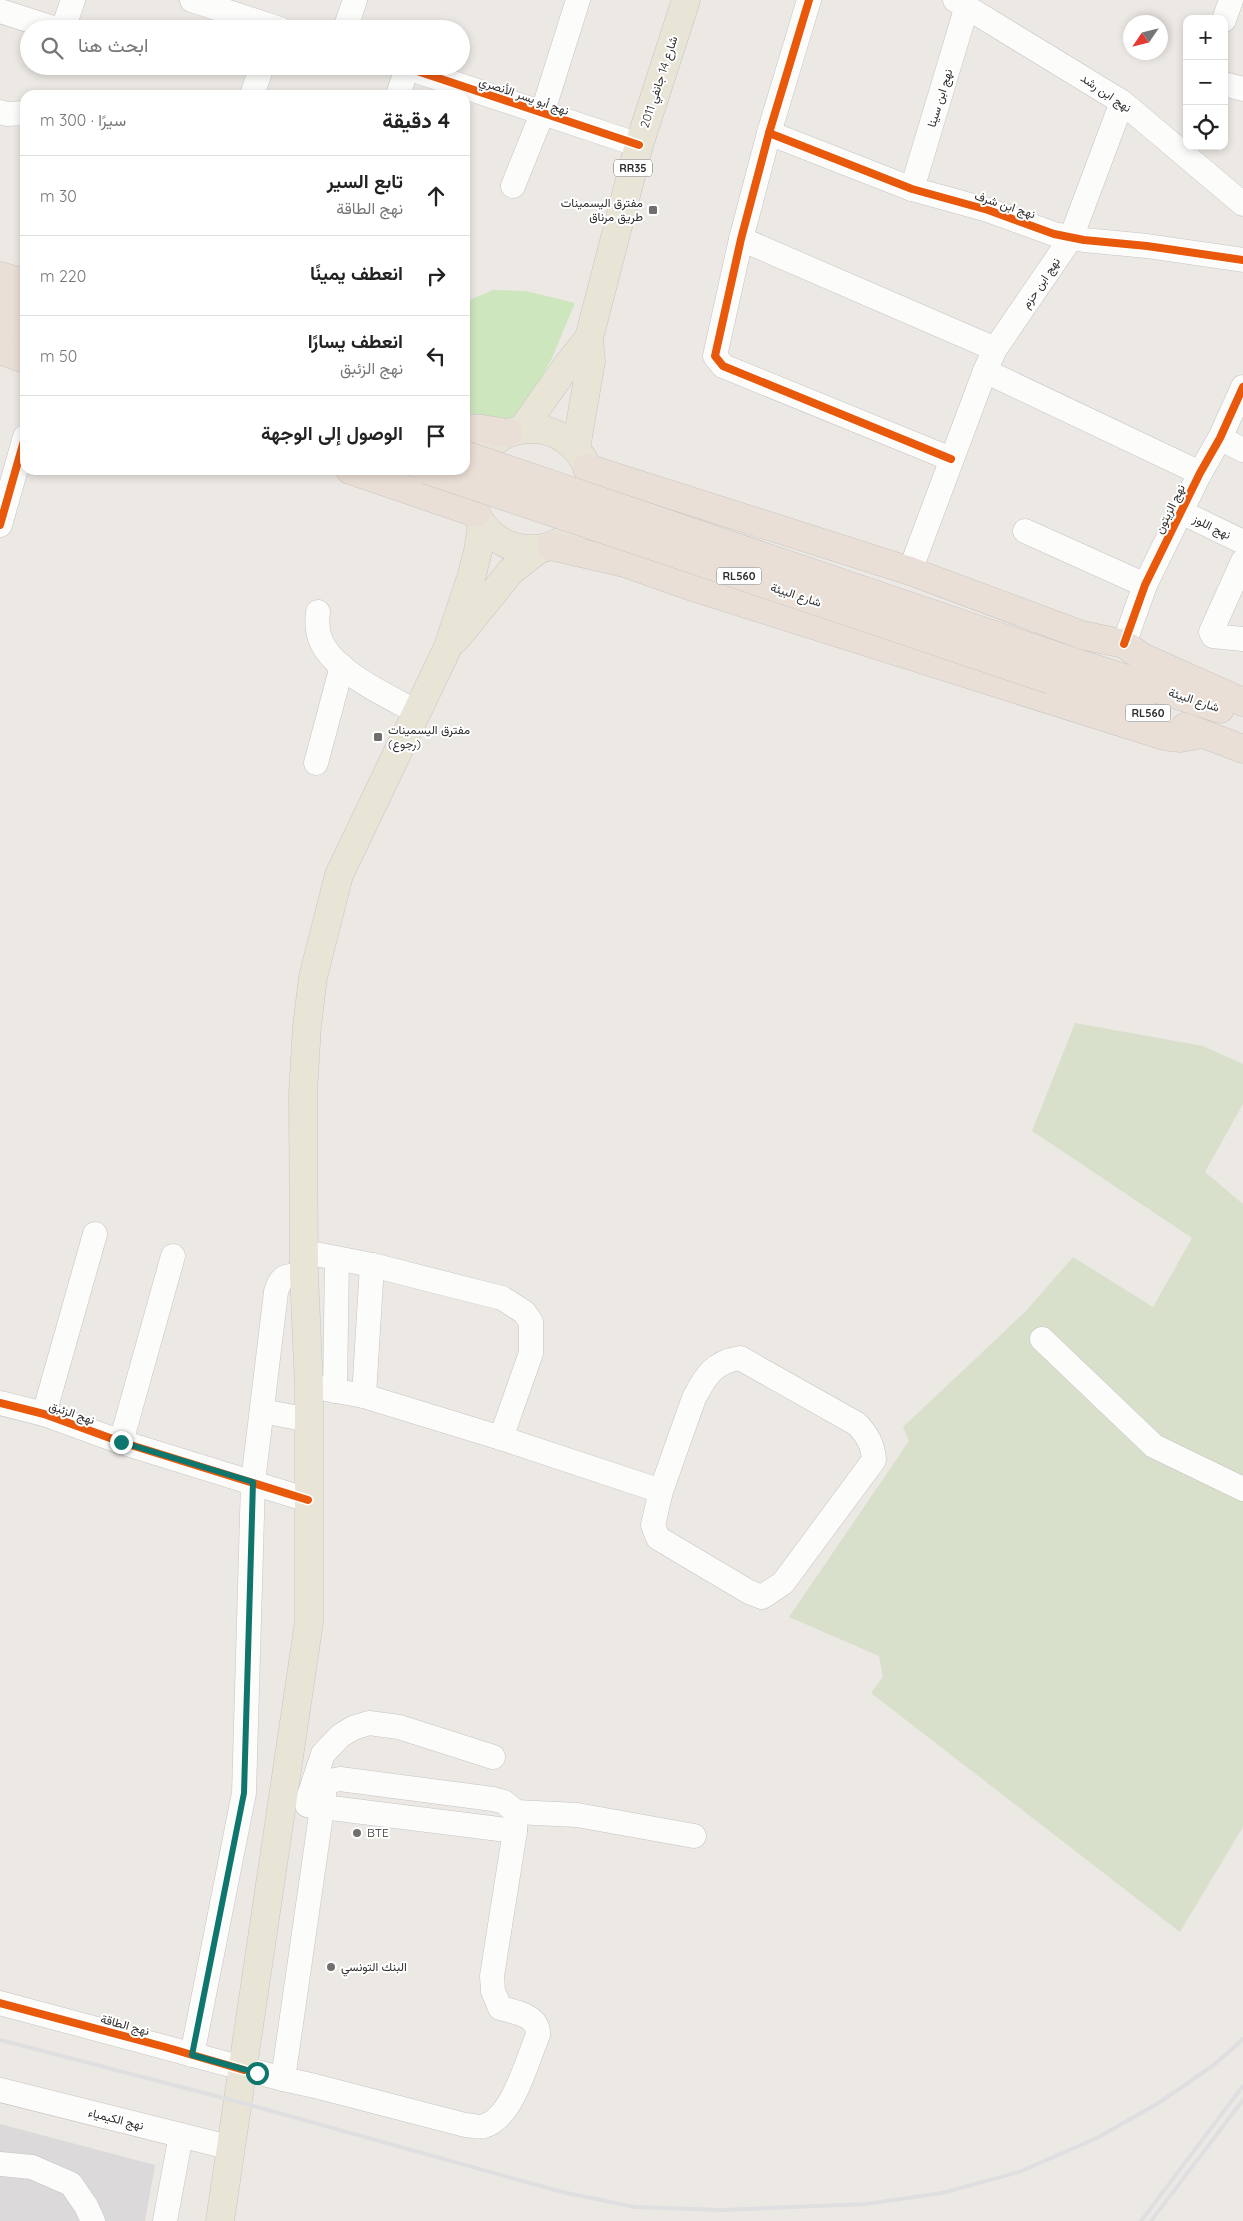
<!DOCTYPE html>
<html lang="ar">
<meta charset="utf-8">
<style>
:root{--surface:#fff;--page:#f2f2f2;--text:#222;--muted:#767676;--line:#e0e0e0}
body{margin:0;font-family:Quicksand,Vazirmatn,sans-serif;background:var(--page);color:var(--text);direction:rtl}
.controls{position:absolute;right:15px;top:15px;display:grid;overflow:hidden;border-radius:10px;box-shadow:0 2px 8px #0003}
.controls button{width:45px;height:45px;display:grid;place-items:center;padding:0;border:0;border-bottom:1px solid var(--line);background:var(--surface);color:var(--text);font:25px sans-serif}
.compass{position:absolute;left:1123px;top:15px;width:45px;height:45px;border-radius:50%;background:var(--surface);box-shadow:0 2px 8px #0003;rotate:235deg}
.stop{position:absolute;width:15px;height:15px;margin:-11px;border:4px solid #0f766e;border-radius:50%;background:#fff}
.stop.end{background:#0f766e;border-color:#fff;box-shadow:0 1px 5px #0008}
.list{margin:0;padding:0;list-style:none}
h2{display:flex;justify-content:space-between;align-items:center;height:65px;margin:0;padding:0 20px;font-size:21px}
h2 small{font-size:16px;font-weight:400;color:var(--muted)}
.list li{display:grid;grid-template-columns:32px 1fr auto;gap:15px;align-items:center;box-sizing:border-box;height:80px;padding:0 20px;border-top:1px solid var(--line)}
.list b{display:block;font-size:19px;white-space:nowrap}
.list p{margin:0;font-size:16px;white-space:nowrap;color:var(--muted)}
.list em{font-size:16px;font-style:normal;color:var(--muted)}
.icon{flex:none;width:28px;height:28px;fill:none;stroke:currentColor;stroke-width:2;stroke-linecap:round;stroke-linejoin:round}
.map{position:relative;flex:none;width:1243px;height:2221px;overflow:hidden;direction:ltr}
.search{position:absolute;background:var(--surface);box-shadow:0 2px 8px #0003;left:20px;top:20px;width:450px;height:55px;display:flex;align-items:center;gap:12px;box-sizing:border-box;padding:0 18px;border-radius:28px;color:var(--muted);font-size:19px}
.panel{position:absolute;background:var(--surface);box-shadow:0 2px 8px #0003;left:20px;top:90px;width:450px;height:385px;border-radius:15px;direction:rtl}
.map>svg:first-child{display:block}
.industrial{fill:#dcd9db}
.green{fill:#cee6be}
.cemetery{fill:#d8e0cc}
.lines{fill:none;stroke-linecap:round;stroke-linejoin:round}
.minor-casing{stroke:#c5c4c5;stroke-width:25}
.major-casing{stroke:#c6c5c4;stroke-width:29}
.highway-casing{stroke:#c6c5c4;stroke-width:29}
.minor{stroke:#fcfcfb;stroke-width:24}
.major{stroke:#e8e4d6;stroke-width:28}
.highway{stroke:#eadfd6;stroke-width:28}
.rail{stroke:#dfdfe1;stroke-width:4}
.highway-bridge-casing{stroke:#c6c5c4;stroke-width:29;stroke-linecap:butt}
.highway-bridge{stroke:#eadfd6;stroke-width:28}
.cycleway-casing{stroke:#fff;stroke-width:11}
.cycleway{stroke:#e8590c;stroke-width:8}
.route{stroke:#0f766e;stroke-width:6}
.poi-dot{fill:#706f6e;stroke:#fff;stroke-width:2}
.labels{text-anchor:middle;stroke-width:4;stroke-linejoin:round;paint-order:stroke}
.shield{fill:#fff;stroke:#6d6d6d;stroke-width:1}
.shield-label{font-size:11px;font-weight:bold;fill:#2e2e2e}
.street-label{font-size:12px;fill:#2e2e2e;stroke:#fff}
.poi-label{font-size:12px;fill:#2e2e2e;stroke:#fff;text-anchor:start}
</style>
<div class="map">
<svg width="1243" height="2221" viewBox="0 0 1243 2221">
<rect width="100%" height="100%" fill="#ece8e4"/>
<path class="industrial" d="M0 2124 155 2165 145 2221H0Z"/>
<path class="green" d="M493 290 526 291 575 303 552 358 522 414 496 428 465 431V302Z"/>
<path class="cemetery" d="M1075 1023 1203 1046 1243 1064V1104L1205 1172 1243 1204V1827L1180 1932 871 1693 883 1677 879 1656 789 1617 909 1441 903 1427 1026 1311 1073 1257 1153 1307 1192 1238 1032 1131Z"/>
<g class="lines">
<g class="minor-casing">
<g id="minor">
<path d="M192 0 280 29"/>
<path d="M809 0 769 133 741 239 715 356 723 366 951 459"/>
<path d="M955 0 1122 102 1243 204"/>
<path d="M0 11 56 29"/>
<path d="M1224 20 1231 0"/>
<path d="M63 29 73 0"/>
<path d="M345 29 355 0"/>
<path d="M402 66 639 145"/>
<path d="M1224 84 1243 89"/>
<path d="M252 95 262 66"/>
<path d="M398 95 407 68"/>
<path d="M0 112 7 114 25 113"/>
<path d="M769 133 912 189 988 210 1054 234 1084 240 1147 246 1243 260"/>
<path d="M513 186 542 114 578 0"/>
<path d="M912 189 967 6"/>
<path d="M741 239 995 349"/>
<path d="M985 371 1200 473"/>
<path d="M1220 438 1243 450"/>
<path d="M1181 512 1243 542"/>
<path d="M0 525 25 437"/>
<path d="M1025 531 1145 585"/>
<path d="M1243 561 1211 632 1213 636 1243 639"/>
<path d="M910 571 985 371 995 349 1071 238 1122 102"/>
<path d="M318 612C317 620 317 627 319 635 328 670 388 696 417 712"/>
<path d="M1124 644 1145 585 1200 473 1220 438 1243 387"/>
<path d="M316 763 342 666"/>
<path d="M305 1252 372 1265 502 1298 524 1312 531 1322V1353L501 1438"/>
<path d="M1042 1339 1154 1446 1243 1489"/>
<path d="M740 1358 857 1424C867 1435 873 1444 874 1460L783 1583 762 1597 749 1592 658 1538 653 1525 661 1491 694 1398C706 1375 714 1362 740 1358Z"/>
<path d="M309 1386 364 1396 501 1438 661 1491"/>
<path d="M335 1391 337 1259"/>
<path d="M364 1396 372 1265"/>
<path d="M0 1403 44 1414 121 1442 308 1500"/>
<path d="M262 1411 309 1420"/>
<path d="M44 1414 95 1234"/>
<path d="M121 1442 173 1256"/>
<path d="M340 1779 493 1799 504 1802 516 1812 515 1831 492 1976 493 1991 500 2008C515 2012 539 2015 538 2035 527 2060 513 2118 484 2126 479 2128 471 2125 465 2125L315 2086 283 2079 325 1787 330 1781Z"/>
<path d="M307 1802 323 1754 340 1736 353 1728 369 1723 399 1727 493 1757"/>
<path d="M307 1805 515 1831"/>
<path d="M516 1812 577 1815 694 1836"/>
<path d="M0 2003 283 2079"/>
<path d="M192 2055 244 1793 253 1482 276 1292C281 1274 287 1276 304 1275"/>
<path d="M0 2090 232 2148"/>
<path d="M0 2164 32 2167 71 2184 86 2206 93 2221"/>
<path d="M165 2221 181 2135"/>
</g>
</g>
<g class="major-casing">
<g id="major">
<path d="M523 428 568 364 589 338"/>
<circle cx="531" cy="489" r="60"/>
<path d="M576 448 591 361 589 338 639 145 686 0"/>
<path d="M456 639 511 571 539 549"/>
<path d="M220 2221 309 1622V1386L304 1275 303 1093 307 1026 313 977 339 875 448 647 471 578 478 551 482 525"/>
</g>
</g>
<g class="highway-casing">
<g id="highway">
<path d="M0 276 25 283"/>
<path d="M0 300 25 307"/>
<path d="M0 325 25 333"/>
<path d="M0 350 25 359"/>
<path d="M465 428 482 429 508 433"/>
<path d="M587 468 910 571 1082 635 1124 644 1142 657 1243 702"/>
<path d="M350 470 476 513"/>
<path d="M551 546 625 563 693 587 1164 736 1180 738 1202 734"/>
<path d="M1059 657 1220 709"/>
<path d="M1051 680 1144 712"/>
<path d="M1185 727 1243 749"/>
</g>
</g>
<use href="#minor" class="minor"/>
<use href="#major" class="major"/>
<use href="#highway" class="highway"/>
<g class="rail">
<path d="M0 2040 239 2102 562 2192 635 2207 722 2210 866 2204 942 2193 1019 2172 1097 2138 1157 2104 1214 2065 1243 2039"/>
<path d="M1141 2221 1243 2086"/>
<path d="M1151 2221 1243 2100"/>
</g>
<g class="highway-bridge-casing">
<g id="highway-bridge">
<path d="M465 455 1059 657"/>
<path d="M427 470 1051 680"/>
</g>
</g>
<use href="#highway-bridge" class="highway-bridge"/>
<g class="cycleway-casing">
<g id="cycleway">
<path d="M809 0 769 133 741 239 715 356 723 366 951 459"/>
<path d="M402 66 639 145"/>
<path d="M769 133 912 189 988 210 1054 234 1084 240 1147 246 1243 260"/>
<path d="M0 525 25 437"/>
<path d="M1124 644 1145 585 1200 473 1220 438 1243 387"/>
<path d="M0 1403 44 1414 121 1442 308 1500"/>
<path d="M0 2003 165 2047 244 2070"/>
</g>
</g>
<use href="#cycleway" class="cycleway"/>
</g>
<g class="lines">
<path class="route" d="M121 1442 253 1482 244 1793 192 2055 257 2073"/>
</g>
<g class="poi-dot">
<rect x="648" y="205" width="10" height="10" rx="2.5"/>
<rect x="373" y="732" width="10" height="10" rx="2.5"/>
<circle cx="357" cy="1833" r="5"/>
<circle cx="331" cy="1967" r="5"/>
</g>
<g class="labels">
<g class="shield">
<rect x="614" y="159.5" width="38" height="17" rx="4"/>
<rect x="716.5" y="567.5" width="45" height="17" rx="4"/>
<rect x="1125.5" y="704.5" width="45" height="17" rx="4"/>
</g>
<g class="shield-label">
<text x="633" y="172">RR35</text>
<text x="739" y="580">RL560</text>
<text x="1148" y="717">RL560</text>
</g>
<g class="street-label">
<text transform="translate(659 82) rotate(-72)" y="4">شارع 14 جانفي 2011</text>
<text transform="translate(1106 93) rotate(34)" y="4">نهج ابن رشد</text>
<text transform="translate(524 96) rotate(19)" y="4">نهج أبو يسر الأنصري</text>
<text transform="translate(940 98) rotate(-73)" y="4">نهج ابن سينا</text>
<text transform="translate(1005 205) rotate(18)" y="4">نهج ابن شرف</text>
<text transform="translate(1041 283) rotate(-56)" y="4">نهج ابن حزم</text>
<text transform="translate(1170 509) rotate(-64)" y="4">نهج الزيتون</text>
<text transform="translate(1212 527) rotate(26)" y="4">نهج اللوز</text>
<text transform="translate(796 595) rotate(18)" y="4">شارع البيئة</text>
<text transform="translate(1194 700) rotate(18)" y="4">شارع البيئة</text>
<text transform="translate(72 1413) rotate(19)" y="4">نهج الزئبق</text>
<text transform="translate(125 2025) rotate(15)" y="4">نهج الطاقة</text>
<text transform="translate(116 2119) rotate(14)" y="4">نهج الكيمياء</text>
</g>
<g class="poi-label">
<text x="643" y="207" text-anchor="end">مفترق اليسمينات<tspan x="643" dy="14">طريق مرناق</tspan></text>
<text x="388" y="734">مفترق اليسمينات<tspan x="388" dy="14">(رجوع)</tspan></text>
<text x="367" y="1837">BTE</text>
<text x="341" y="1971">البنك التونسي</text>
</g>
</g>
</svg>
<div class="controls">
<button>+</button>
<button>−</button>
<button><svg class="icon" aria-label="locate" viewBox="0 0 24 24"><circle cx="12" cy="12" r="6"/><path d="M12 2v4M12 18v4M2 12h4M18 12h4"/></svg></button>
</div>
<svg class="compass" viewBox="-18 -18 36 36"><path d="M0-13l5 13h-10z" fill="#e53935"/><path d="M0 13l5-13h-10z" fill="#767676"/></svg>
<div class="stop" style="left:257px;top:2073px"></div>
<div class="stop end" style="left:121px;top:1442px"></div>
<div class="search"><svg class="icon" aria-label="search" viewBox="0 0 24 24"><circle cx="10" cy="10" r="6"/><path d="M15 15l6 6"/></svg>ابحث هنا</div>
<section class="panel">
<h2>4 دقيقة<small>سيرًا · 300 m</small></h2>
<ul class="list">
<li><svg class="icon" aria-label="ahead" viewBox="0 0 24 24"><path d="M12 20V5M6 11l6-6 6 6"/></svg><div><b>تابع السير</b><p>نهج الطاقة</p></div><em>30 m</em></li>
<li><svg class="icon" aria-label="right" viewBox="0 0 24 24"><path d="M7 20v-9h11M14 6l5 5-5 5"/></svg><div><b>انعطف يمينًا</b></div><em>220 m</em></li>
<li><svg class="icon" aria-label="left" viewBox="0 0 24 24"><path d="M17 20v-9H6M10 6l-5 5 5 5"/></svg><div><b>انعطف يسارًا</b><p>نهج الزئبق</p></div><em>50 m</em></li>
<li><svg class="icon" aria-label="arrive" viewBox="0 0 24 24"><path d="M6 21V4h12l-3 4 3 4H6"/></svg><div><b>الوصول إلى الوجهة</b></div></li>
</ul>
</section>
</div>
